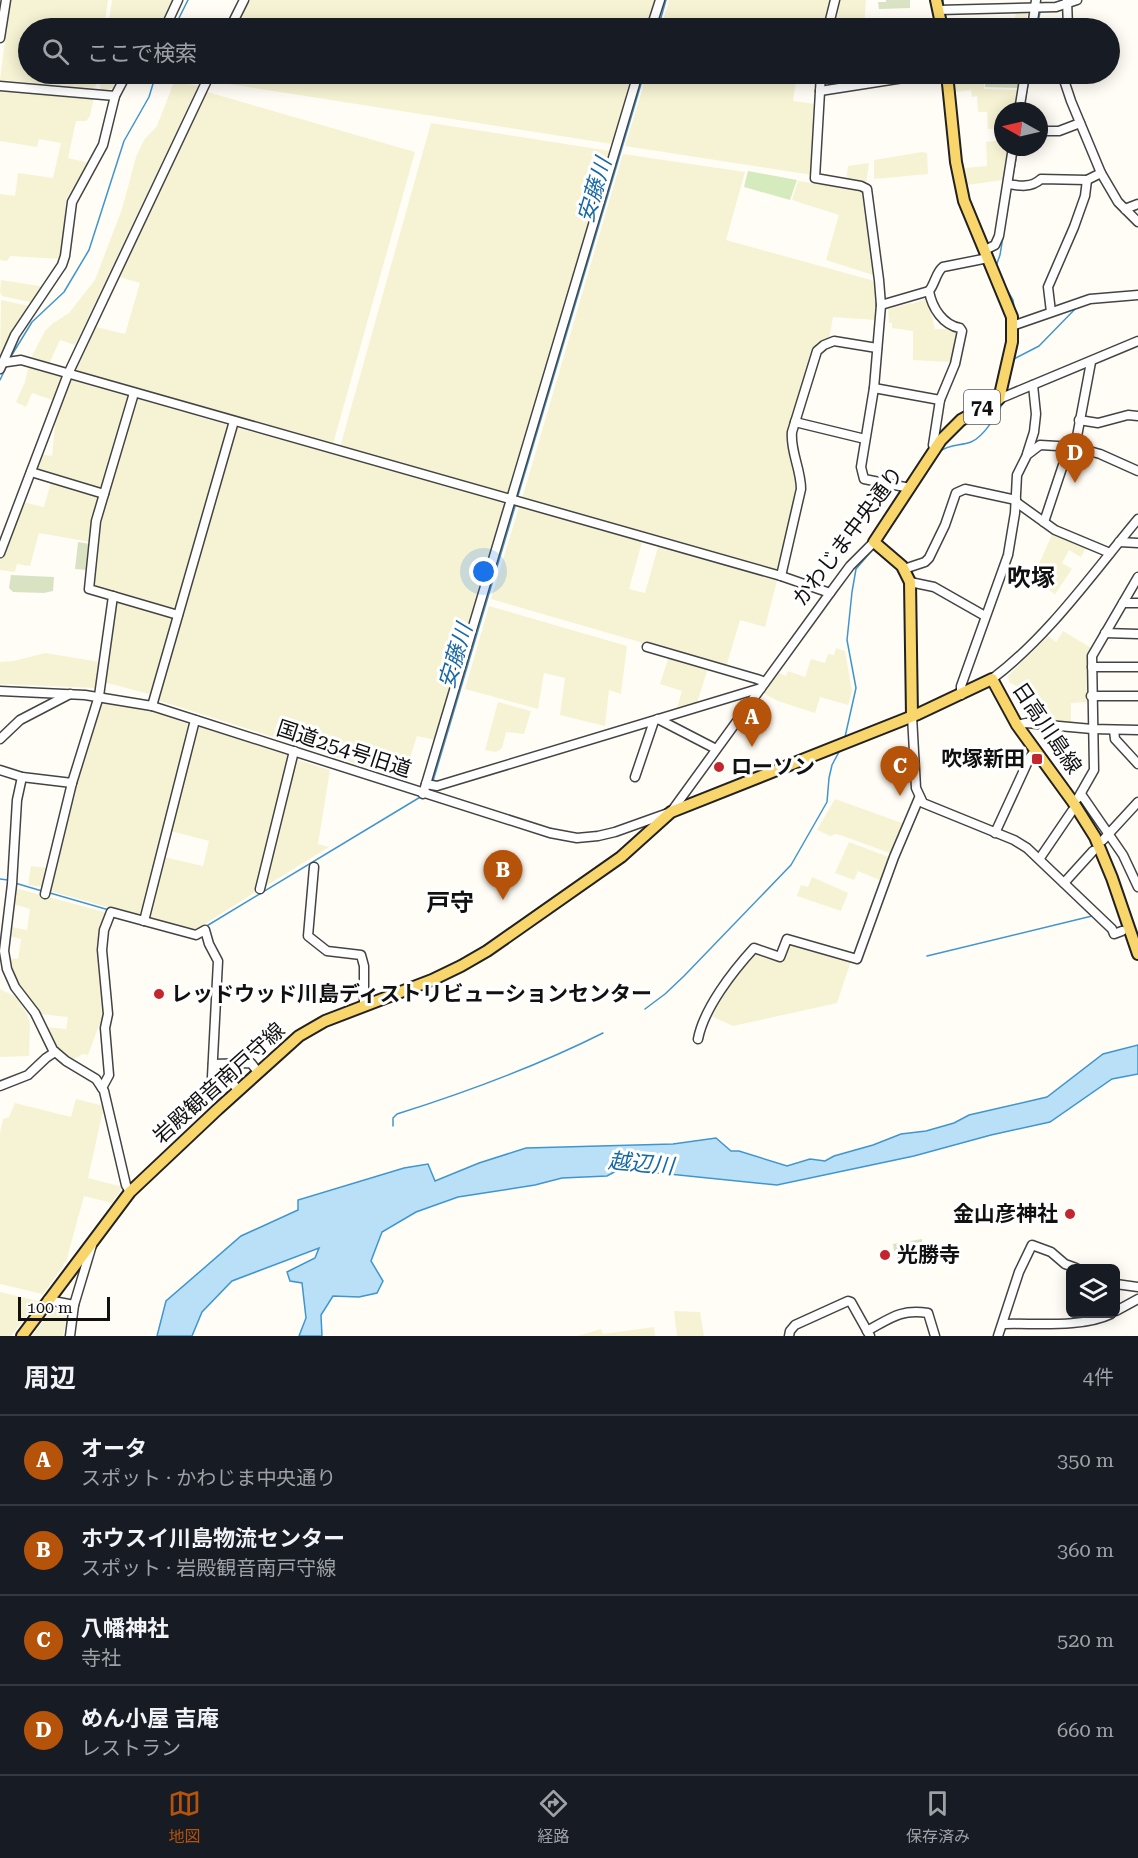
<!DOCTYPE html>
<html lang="ja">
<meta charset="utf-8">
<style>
:root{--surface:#171b24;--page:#242831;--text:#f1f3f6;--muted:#9ea1a6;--line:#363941;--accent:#b45309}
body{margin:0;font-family:"Roboto Serif","Noto Sans JP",serif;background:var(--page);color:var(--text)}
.controls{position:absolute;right:18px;bottom:18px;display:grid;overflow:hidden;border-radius:9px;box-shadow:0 3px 15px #0003}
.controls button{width:54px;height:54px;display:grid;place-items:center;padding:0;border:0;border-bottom:2px solid var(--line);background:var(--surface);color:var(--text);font:30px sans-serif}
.compass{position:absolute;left:994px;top:102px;width:54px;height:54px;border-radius:50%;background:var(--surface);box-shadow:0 3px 15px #0003;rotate:278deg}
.scale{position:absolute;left:18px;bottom:15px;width:92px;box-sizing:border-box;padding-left:6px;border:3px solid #111;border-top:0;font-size:16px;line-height:21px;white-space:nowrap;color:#111;-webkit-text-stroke:4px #fff;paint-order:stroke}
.you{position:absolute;left:484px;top:572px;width:21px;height:21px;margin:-15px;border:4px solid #fff;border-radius:50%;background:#1a73e8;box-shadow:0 0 0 9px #1a73e833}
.badge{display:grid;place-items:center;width:39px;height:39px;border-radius:50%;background:var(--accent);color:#fff;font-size:20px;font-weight:700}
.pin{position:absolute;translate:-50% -50px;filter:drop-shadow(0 2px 3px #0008)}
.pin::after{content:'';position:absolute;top:32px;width:21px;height:18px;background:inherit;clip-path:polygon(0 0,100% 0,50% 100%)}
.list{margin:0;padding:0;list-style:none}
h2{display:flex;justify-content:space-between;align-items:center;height:78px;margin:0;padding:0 24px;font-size:26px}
h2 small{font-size:20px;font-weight:400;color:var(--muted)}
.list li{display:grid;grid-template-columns:39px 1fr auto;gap:18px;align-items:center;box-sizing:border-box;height:90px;padding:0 24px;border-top:2px solid var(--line)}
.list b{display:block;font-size:22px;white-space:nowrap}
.list p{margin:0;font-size:20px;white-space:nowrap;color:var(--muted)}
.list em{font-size:20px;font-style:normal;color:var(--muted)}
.icon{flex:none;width:33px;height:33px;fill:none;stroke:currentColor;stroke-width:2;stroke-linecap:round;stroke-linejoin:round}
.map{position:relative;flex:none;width:1138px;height:1336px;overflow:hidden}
.search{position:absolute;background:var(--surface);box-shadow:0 3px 15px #0003;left:18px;right:18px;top:18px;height:66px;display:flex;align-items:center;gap:15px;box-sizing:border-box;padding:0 21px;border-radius:33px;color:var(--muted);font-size:22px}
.sheet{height:438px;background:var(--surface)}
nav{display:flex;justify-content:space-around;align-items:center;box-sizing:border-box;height:84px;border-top:2px solid var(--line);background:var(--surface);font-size:16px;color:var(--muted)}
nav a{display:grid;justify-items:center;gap:3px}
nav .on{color:var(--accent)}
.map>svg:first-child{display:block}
.farmland{fill:#f6f3d4}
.green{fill:#d5ebbd}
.cemetery{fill:#d9e3c4}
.water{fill:#b9e0f7;stroke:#3f96cf;stroke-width:1.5}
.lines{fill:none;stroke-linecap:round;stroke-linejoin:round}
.stream{stroke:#3f96cf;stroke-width:1.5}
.minor-casing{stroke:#444;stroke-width:11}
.major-casing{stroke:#222;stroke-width:14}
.minor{stroke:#fff;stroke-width:8}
.major{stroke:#f9d66b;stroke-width:10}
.poi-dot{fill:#c4262e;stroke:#fff;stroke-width:2}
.labels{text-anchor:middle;stroke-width:6;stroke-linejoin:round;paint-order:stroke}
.shield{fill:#fff;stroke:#585858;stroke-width:1.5}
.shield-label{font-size:20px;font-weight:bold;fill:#111}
.street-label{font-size:21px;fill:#111;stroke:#fff}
.poi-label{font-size:21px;font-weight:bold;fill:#111;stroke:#fff;text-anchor:start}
.water-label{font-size:22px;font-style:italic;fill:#1768a6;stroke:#fff}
.quarter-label{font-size:24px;font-weight:bold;fill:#111;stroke:#fff}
</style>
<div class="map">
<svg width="1138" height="1336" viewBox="0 0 1138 1336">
<rect width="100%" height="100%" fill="#fffdf5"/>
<g class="farmland">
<path d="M10 0H108L104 28H28V74H97L96 86 92 88 0 80Z"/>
<path d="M112 0H174L160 28H108Z"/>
<path d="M247 0H655L647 28H233Z"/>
<path d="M669 0H832L824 28H661Z"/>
<path d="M839 0H866L864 28 834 27Z"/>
<path d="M1016 10H1028L1025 28H1005L1006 19H1015Z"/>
<path d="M102 74H124L118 78 113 88 109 89H100Z"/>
<path d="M212 74H634L612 144 209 81Z"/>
<path d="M647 74H797L793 101 816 104 812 175 625 146Z"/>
<path d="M953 74H984V89L1017 90 1014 111H1003V137H995V129H988L987 112H978L977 96 972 97 971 90 955 92Z"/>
<path d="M174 82 198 86 75 345 60 340 49 364 31 358 45 331 52 324 69 313 95 280 122 209 136 157 144 140 157 126Z"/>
<path d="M6 90 94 97 90 116 86 121H76L68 158 89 163 66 199 62 259 10 256 7 261 0 260V194L15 196 18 173 53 178 61 143 39 139 37 147 0 141V91Z"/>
<path d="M204 91 415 152 333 444 74 370 92 326 125 334 140 283 116 276Z"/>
<path d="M431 123 610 151 509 494 340 447Z"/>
<path d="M1003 140V147H1009L1003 180 967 185 965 168 987 166 986 142Z"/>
<path d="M922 152 927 153 928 174 874 179V160Z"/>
<path d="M623 154 745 172 726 240 871 280 876 285V320L833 317 829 339 817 343 812 355 787 439 797 481 779 572 522 499Z"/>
<path d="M869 163 866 184 846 181 848 166Z"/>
<path d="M798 181 863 191 875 274 873 275 826 260 839 215 792 200Z"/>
<path d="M1 280 46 287 34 303 2 296 0 292Z"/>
<path d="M927 298 935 329H950L957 332 958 336 952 362 913 360V331L892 328V323H889L888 309 911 303 912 304Z"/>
<path d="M1 300 29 306V308L0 359Z"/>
<path d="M29 365 63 375 52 400 32 393 26 407 16 402 25 382Z"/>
<path d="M68 379 130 396 102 490 33 470 39 454 52 456 55 425 51 423Z"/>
<path d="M135 398 229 425 176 612 94 588 91 583 99 523Z"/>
<path d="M235 427 505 501 507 505 436 740 417 736 408 764 376 755 370 768 157 700Z"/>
<path d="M51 482 100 495 92 522 90 542 39 533 30 566 17 564 15 572 0 570V561L23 502 44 507Z"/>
<path d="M519 507 642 542 629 589 645 593 658 547 777 581 765 627 740 620 726 667 491 599Z"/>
<path d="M1053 532 1087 546 1081 557 1069 550 1062 563 1072 569 1055 594 1032 580Z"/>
<path d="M116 601 174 617 153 695 103 682Z"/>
<path d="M489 606 627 646 621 694 609 690 605 726 560 715 565 678 544 673 538 709 465 689Z"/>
<path d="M1063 631 1093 649 1089 658 1088 702 1071 703V723L1041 720 1040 699 1009 682 1008 676 1048 636 1056 642Z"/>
<path d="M836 648 845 651 852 692 848 705 820 697 815 713 778 701 763 693 779 673 786 676 788 671 805 677 811 659 825 663 828 654 834 655Z"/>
<path d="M45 653 100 662 95 688 0 684V662L14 661Z"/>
<path d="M669 656 708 668 697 703 677 708 682 691 660 684Z"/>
<path d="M102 701 153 711 191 725 143 917 50 891 81 763 97 706Z"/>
<path d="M498 702 531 711 524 734 506 732 502 748 496 752 485 750Z"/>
<path d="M197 726 291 756 257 891 195 930 149 918 164 857 203 866 209 841 171 831Z"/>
<path d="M295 759 330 770 318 844 329 847 264 887Z"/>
<path d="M835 799 905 824 892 854 843 836 836 834 830 836 817 830Z"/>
<path d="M849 842 891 858 882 881 858 871 854 880 835 873Z"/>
<path d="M31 866 47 868 44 887 28 885Z"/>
<path d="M812 877 848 893 841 911 797 896 801 885 808 887Z"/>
<path d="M15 888 108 913 102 931 106 1016 104 1027 99 1025 88 1055 83 1054 72 1060 59 1051 52 1041 46 1027 66 1029 68 1017 41 1014 17 982 11 969 10 958 18 959 21 939 9 936 11 927 27 930 30 909 13 904Z"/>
<path d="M790 943 851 961 837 1003 733 1026 711 1016 730 980 756 952 781 962Z"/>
<path d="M0 989 16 997 27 1014 30 1024 29 1056 0 1057Z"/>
<path d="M76 1099 104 1106 88 1178 123 1187 112 1203 84 1196 66 1262H64L62 1268 43 1294 0 1284V1133L3 1119 9 1117 15 1103 71 1117Z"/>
<path d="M0 1292 38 1301 11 1336H0Z"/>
<path d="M53 1308 68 1312 63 1336H32Z"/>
<path d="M674 1311 700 1312 704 1336H677Z"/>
<path d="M654 1327 655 1336H578L601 1329 603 1334Z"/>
</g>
<path class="green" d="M748 171 797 180 790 200 744 187Z"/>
<g class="cemetery">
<path d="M886 0H910V8L879 9 878 2H886Z"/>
<path d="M985 74H1021L1019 88 985 87Z"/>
<path d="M78 542 90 544 87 570 75 569Z"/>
<path d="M11 575 54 577 53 591 44 593 13 592 9 588Z"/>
<path d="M922 1239 921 1262 897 1261V1252L894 1251 893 1244Z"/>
</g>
<path class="water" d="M1138 1045V1074L1112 1079 1050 1122 991 1135 914 1156 777 1185 620 1169 607 1176 562 1178 535 1185 458 1197 416 1212 382 1232 371 1261 383 1281 377 1293 359 1297 333 1296 321 1315 322 1336H299L306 1318 302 1283 290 1281 287 1272 315 1258 319 1248 232 1281 202 1312 192 1336H157L166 1301 241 1236 298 1210V1200L404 1168 428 1164 435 1181 479 1163 526 1148 673 1144 716 1138 731 1151H739L787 1166 810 1159 825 1161 834 1156 873 1145 901 1134 926 1131 954 1123 969 1115 1047 1097 1103 1054Z"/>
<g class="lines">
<g class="stream">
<path d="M943 0V3"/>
<path d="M174 28 188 0"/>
<path d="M658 28 666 0"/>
<path d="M1037 28 1040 12"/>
<path d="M1023 111 1030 74"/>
<path d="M1012 181 1018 147"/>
<path d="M996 266 1000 255 1011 188"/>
<path d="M1004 284 1013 300 1015 313"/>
<path d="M10 358 32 322 64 292 89 250 124 141 149 97 156 74"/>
<path d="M1012 360 1039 346 1077 307"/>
<path d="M0 380 7 365"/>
<path d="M939 452C949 444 960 446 971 442 984 437 999 412 1004 400"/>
<path d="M517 499 644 74"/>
<path d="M845 737 856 688 847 640 852 592 856 569 874 548"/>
<path d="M433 781 516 503"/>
<path d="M0 879 8 880"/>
<path d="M15 883 42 891"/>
<path d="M50 893 109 910"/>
<path d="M205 927 422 796"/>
<path d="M927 956 1092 916"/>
<path d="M645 1009 665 994 684 976 791 865 827 802 829 778 832 765 840 750"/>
<path d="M393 1126V1118L397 1114C467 1092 537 1066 603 1033"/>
</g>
<g class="minor-casing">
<g id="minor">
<path d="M1067 0 1068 28"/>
<path d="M938 10 1056 7 1077 0"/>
<path d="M165 28 178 0"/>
<path d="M230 28 244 0"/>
<path d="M651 28 660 0"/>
<path d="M828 28 835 0"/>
<path d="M1032 28 1036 0"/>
<path d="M0 38 6 0"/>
<path d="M821 74 815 178 861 186 867 189 879 280 881 305 874 388 861 467 864 479 910 488"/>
<path d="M1062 74 1071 101 1101 173 1118 202 1138 222"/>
<path d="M0 86 115 96"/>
<path d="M820 91 929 74"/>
<path d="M1019 111 1025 74"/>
<path d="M1039 131H1059L1080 123"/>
<path d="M1008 184C1020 186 1031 188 1041 179L1087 180 1101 173"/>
<path d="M1125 209 1138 204"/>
<path d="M985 250 995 245 999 236 1013 147"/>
<path d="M881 305 929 291"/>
<path d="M1051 312 1048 287 1074 227 1085 196 1087 180"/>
<path d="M1012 326 1090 299 1138 295"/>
<path d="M0 363 21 360 781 576 830 593"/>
<path d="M0 369 15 335 62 265 65 256 72 202 103 145 115 96 124 79 131 74"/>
<path d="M874 388 940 400"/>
<path d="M999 399 1138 341"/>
<path d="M1079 420 1098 423 1128 415 1138 416"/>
<path d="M795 422 865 439"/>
<path d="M1075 447 1091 362"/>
<path d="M935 450 933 445 940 400 955 364 962 331 960 328C943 325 932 308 929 291 935 284 936 272 943 267L988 258"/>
<path d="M1027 454 1034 432 1036 414 1033 385"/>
<path d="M31 472 104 494"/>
<path d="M1016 502 1055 530 1110 553"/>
<path d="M1044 522 1069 447"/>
<path d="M1119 542 1138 543"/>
<path d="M0 553 68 374 210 74"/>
<path d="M904 569 925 562 929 558 945 525 956 493 965 489 1016 500"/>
<path d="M781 576 801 489C801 469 790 451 792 432L817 351 824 345 834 341 877 348"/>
<path d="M910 582 934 587 985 616"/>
<path d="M113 596 178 615"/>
<path d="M1123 603H1138"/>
<path d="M1105 633 1138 634"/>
<path d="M647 647 757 679 765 682"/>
<path d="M1092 667H1138"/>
<path d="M992 679C1049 636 1092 574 1138 519"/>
<path d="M0 691 85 695 152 706 550 833 577 838 598 836 615 832 671 812 830 593 850 566 874 542"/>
<path d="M961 695V686L1008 555 1015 513 1017 475 1027 455 1040 445 1075 447 1100 454 1138 471"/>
<path d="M1091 696H1138"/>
<path d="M152 706 234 421"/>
<path d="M912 716 916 788 923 803 1014 840 1027 848 1112 929 1114 934 1122 931"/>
<path d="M658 719 716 749"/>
<path d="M1017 725 1026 723 1092 729 1138 730"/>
<path d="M1114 730 1115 739 1138 764"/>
<path d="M0 739 20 720 70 694"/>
<path d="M0 770 22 777 72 783"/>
<path d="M22 777 17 800 12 884 4 951 7 969 15 987 35 1013 53 1050 66 1061 96 1079 104 1091 126 1185 130 1192"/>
<path d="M635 777 654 721"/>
<path d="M426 784 437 786 761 688"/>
<path d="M423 794 638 74"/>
<path d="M1081 794 1123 855 1138 887"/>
<path d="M1073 802 1078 798 1094 770 1092 656 1138 577"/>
<path d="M995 833 1030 757 1035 751"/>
<path d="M1103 840 1138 802"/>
<path d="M1040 858 1072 811"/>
<path d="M314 867 308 936 327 951 361 955 364 966V1006"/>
<path d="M1064 883 1093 851"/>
<path d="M260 889 294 751"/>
<path d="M45 894 72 783 99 696 113 596 89 589 96 521 134 393"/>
<path d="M144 921 195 720"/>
<path d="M698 1039C704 1008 733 971 754 948L780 957 787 939 857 959 894 857 919 798"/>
<path d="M213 1064 251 1063 258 1072"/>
<path d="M0 1086 28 1075 46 1058 55 1052"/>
<path d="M102 1088 109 1075 105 1028 108 1014 102 950 104 930 111 912 196 935 205 930 209 944 218 961 212 1077 229 1079 238 1090"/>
<path d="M1116 1284 1138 1287"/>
<path d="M48 1300 74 1305 70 1336"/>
<path d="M74 1305 92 1245"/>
<path d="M1116 1311 1138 1299"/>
<path d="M1004 1324C1036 1323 1082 1328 1111 1314"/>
<path d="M867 1331C891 1318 900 1309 928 1313L935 1336"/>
<path d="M789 1336 790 1331 795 1325 848 1301 851 1302 870 1336"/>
<path d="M998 1336 1019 1272 1032 1245 1051 1252 1065 1264 1076 1268"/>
</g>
</g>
<g class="major-casing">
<g id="major">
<path d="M936 0 942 28"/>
<path d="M912 716 910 582 902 566 874 542 941 440 961 420 999 399 1012 342V317L964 201 956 162 947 74"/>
<path d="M22 1336 130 1192 218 1109 299 1036 325 1021 432 980 461 966 487 951 621 857 671 812 918 714 992 679 1017 725 1073 802 1095 837 1112 878 1138 954"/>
</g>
</g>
<use href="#minor" class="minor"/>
<use href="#major" class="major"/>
</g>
<g class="poi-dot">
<rect x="1031" y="753" width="12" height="12" rx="3"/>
<circle cx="719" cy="767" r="6"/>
<circle cx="159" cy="994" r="6"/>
<circle cx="1070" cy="1214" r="6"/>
<circle cx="885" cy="1255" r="6"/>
</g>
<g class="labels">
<rect class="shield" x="964" y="390" width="36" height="34" rx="4.5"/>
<g class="shield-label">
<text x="982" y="414">74</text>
</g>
<g class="street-label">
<text transform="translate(848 536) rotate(-53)" y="7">かわじま中央通り</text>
<text transform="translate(1047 728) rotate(56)" y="7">日高川島線</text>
<text transform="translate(344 749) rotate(18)" y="7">国道254号旧道</text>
<text transform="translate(219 1083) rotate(-42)" y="7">岩殿観音南戸守線</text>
</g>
<g class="poi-label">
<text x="1025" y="766" text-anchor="end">吹塚新田</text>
<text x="731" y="774">ローソン</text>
<text x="171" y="1001">レッドウッド川島ディストリビューションセンター</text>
<text x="1058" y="1221" text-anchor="end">金山彦神社</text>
<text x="897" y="1262">光勝寺</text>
</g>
<g class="water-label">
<text transform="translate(594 190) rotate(-73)" y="8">安藤川</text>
<text transform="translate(455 656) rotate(-73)" y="8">安藤川</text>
<text transform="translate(641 1163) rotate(5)" y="8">越辺川</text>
</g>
<g class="quarter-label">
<text x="1031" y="586">吹塚</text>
<text x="450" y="911">戸守</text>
</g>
</g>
</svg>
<div class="controls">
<button><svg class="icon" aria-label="layers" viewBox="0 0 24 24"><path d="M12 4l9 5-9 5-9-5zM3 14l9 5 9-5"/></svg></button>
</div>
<svg class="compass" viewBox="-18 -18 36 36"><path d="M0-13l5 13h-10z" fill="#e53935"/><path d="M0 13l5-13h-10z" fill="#9ea1a6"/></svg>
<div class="scale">100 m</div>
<div class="you"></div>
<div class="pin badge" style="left:752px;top:747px">A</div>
<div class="pin badge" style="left:503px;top:900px">B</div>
<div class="pin badge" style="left:900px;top:796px">C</div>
<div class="pin badge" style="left:1075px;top:483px">D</div>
<div class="search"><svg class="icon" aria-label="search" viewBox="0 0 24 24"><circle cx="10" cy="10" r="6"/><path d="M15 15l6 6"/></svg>ここで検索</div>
</div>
<section class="sheet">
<h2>周辺<small>4件</small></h2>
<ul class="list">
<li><span class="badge">A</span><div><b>オータ</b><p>スポット · かわじま中央通り</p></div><em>350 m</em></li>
<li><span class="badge">B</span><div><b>ホウスイ川島物流センター</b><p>スポット · 岩殿観音南戸守線</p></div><em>360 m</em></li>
<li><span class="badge">C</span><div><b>八幡神社</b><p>寺社</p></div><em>520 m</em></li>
<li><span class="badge">D</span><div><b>めん小屋 吉庵</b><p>レストラン</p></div><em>660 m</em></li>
</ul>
</section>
<nav>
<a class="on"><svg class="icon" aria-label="map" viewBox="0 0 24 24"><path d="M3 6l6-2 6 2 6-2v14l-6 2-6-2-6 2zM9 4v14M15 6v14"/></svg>地図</a>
<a><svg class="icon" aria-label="directions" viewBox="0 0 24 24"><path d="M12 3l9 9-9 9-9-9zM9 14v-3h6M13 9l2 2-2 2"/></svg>経路</a>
<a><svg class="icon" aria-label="saved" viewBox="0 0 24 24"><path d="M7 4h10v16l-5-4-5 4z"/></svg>保存済み</a>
</nav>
